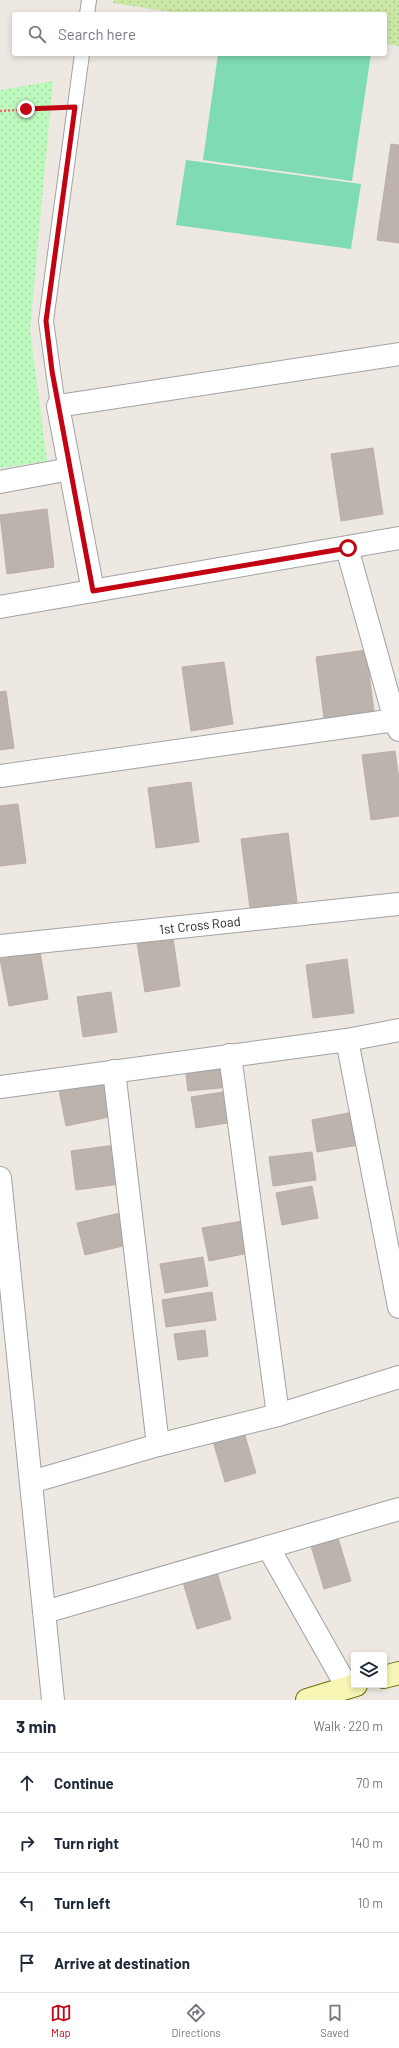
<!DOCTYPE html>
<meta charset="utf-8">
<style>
:root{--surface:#fff;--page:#f2f2f3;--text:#1f2937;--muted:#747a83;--line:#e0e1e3;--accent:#c20412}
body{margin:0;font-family:Barlow,sans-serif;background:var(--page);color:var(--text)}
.controls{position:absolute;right:12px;bottom:12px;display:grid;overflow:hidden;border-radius:4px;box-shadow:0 2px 6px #0003}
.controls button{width:36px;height:36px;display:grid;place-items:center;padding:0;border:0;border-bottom:1px solid var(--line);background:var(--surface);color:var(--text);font:20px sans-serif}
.stop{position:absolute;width:12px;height:12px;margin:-9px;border:3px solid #c20412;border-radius:50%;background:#fff}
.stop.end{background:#c20412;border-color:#fff;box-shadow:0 1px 4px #0008}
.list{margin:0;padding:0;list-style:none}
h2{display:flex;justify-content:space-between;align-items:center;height:52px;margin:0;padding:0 16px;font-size:17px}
h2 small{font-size:13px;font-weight:400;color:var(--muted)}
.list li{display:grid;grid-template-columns:26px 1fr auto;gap:12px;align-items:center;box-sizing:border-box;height:60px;padding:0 16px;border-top:1px solid var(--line)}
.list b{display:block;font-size:15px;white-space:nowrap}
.list em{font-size:13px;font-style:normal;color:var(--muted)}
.icon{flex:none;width:22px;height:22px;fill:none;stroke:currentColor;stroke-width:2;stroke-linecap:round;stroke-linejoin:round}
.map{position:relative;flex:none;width:399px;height:1700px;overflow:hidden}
.search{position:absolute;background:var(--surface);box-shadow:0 2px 6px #0003;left:12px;right:12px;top:12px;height:44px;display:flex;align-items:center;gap:10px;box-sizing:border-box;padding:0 14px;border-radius:4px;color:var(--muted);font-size:15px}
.sheet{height:292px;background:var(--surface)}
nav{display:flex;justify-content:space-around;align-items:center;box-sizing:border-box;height:56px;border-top:1px solid var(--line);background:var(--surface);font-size:11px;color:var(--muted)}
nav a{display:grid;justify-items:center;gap:2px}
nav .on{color:var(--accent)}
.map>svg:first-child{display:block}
.grass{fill:url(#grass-dots)}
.park{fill:url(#park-dots)}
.pitch{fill:#7fdbb1}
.building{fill:#bdb3ad;stroke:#beada4}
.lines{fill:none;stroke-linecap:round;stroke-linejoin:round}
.lane-casing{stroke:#a2a2a2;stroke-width:16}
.street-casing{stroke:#a2a2a2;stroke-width:24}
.secondary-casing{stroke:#6a6e07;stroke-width:24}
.path{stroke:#f76c68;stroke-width:2.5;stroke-dasharray:2 2;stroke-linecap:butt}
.lane{stroke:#fff;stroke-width:14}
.street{stroke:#fff;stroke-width:22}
.secondary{stroke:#f8f6b4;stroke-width:22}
.route{stroke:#c20412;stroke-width:5}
.labels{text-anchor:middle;stroke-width:3.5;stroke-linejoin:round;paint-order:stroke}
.street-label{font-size:13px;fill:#1b1b1b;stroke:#fff}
</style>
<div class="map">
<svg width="399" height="1700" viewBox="0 0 399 1700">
<defs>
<pattern id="grass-dots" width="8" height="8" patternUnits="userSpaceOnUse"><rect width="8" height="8" fill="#cbe7a6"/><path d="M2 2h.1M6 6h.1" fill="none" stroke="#aec68e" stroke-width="1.8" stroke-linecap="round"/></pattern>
<pattern id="park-dots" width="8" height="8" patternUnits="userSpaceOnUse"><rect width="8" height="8" fill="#bdf8bd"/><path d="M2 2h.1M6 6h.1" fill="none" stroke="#a2d4a2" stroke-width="1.8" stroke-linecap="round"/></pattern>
</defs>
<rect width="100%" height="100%" fill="#ede8e1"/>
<path class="grass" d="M114 0H399V46L385 44V14H184L113 3Z"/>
<path class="park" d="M53 81 30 330 47 461 0 468V90Z"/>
<g class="pitch">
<path d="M218 54H371L352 181 203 160Z"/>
<path d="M186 160 361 184 351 249 176 225Z"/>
</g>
<g class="building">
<path d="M391 144 399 145V243L377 240Z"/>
<path d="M373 448 383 514 341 521 331 454Z"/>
<path d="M47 509 54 567 7 574 0 515Z"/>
<path d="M366 650 374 711 324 718 316 657Z"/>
<path d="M224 662 233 724 191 731 182 667Z"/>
<path d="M6 691 14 748 0 750V692Z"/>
<path d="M395 751 399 779V816L371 820 362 755Z"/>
<path d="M191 782 199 842 156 848 148 788Z"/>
<path d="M18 804 26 863 0 866V806Z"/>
<path d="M288 833 297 902 250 908 241 839Z"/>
<path d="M173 938 180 986 145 992 137 943Z"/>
<path d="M40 952 48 999 9 1006 0 959Z"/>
<path d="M347 959 354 1013 313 1018 306 965Z"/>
<path d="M111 992 117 1032 83 1037 77 997Z"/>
<path d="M228 1063 230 1087 188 1091 185 1067Z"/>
<path d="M107 1080 114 1116 66 1126 59 1090Z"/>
<path d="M229 1091 234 1122 196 1128 191 1097Z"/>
<path d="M353 1112 359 1145 317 1152 312 1120Z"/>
<path d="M115 1145 120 1184 76 1190 71 1151Z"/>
<path d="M312 1152 316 1180 273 1186 269 1157Z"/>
<path d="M312 1186 318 1218 282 1225 276 1193Z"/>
<path d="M120 1213 127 1245 85 1255 77 1223Z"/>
<path d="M242 1221 249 1253 209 1261 202 1228Z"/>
<path d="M203 1257 208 1286 165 1293 160 1264Z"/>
<path d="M212 1292 216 1320 166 1327 162 1300Z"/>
<path d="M205 1330 208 1356 178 1360 174 1334Z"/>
<path d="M243 1429 256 1473 225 1482 212 1438Z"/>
<path d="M338 1538 351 1581 324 1589 311 1546Z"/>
<path d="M216 1569 231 1619 197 1629 182 1579Z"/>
</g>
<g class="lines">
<g class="lane-casing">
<g id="lane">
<path d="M87 14 89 0"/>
<path d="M58 406 46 321 82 54"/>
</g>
</g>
<g class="street-casing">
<g id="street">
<path d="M0 482 70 469"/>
<path d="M347 548 395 720 399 730"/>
<path d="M93 591 58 406 399 354"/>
<path d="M0 607 399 538"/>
<path d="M0 776 395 720"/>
<path id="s1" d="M0 946 399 904"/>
<path d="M347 1040 399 1307"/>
<path d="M230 1055 278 1415"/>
<path d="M114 1071 158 1445"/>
<path d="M0 1087 347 1040 399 1030"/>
<path d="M0 1178 53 1700"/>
<path d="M31 1482 158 1445 278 1415 399 1377"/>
<path d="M268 1547 347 1687"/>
<path d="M45 1612 399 1509"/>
</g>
</g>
<g class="secondary-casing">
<g id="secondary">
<path d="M384 1677 399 1673"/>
<path d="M307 1700 356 1685"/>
</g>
</g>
<path class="path" d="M0 111 56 108"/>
<use href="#lane" class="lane"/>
<use href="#street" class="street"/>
<use href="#secondary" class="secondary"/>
</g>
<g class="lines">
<path class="route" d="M26 109 75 107 46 321 52 371 93 591 348 548"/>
</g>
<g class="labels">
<g class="street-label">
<text dy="5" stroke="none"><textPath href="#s1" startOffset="201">1st Cross Road</textPath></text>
</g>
</g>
</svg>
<div class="controls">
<button><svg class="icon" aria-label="layers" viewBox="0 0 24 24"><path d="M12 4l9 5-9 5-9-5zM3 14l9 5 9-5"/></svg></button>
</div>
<div class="stop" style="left:348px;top:548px"></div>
<div class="stop end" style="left:26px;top:109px"></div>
<div class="search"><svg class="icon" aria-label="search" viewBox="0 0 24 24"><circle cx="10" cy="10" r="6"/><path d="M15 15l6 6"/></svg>Search here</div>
</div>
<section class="sheet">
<h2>3 min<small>Walk · 220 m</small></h2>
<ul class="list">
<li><svg class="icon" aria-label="ahead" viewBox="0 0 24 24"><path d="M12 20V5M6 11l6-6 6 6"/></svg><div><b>Continue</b></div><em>70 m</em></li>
<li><svg class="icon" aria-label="right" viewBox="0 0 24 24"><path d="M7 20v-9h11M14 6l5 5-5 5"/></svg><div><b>Turn right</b></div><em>140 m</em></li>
<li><svg class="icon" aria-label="left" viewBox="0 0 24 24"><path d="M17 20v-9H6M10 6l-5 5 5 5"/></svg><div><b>Turn left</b></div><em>10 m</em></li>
<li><svg class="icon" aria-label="arrive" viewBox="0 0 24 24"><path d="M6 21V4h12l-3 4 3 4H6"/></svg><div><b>Arrive at destination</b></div></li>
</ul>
</section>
<nav>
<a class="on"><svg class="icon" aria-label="map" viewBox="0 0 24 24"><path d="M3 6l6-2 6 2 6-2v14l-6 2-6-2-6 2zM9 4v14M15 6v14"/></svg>Map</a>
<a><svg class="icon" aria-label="directions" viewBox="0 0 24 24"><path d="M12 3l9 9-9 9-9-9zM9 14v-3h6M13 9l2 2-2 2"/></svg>Directions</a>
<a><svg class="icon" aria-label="saved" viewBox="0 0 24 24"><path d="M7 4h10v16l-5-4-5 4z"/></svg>Saved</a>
</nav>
